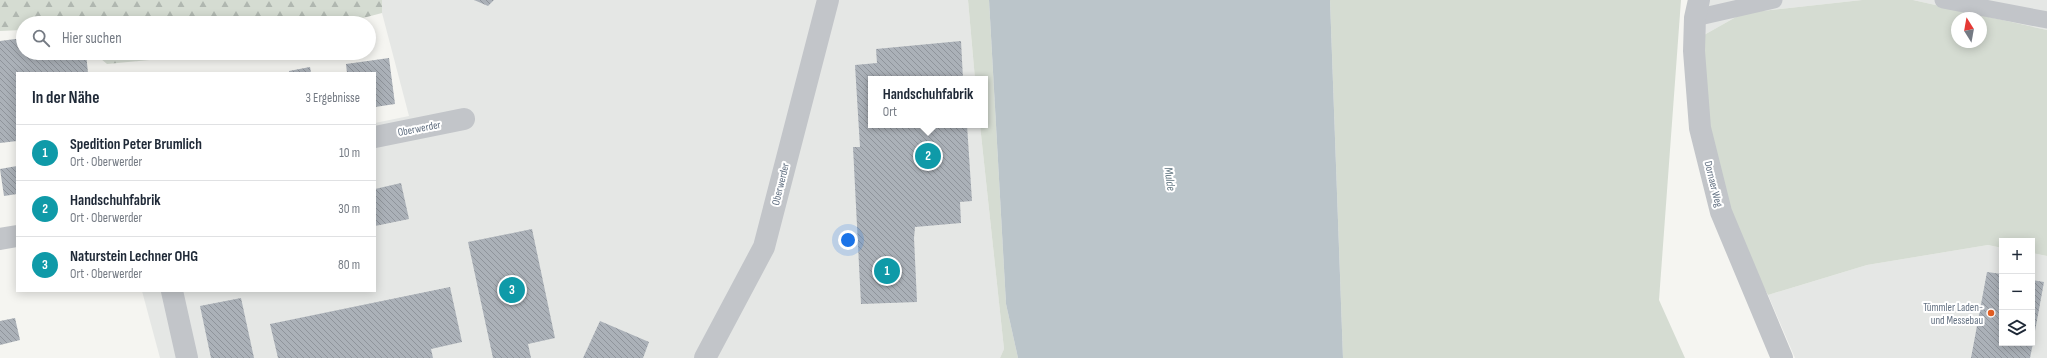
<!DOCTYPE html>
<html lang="de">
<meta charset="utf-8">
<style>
:root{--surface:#fff;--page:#f6f6f7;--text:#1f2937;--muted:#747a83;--line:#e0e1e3;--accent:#db2777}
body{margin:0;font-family:"Sofia Sans Condensed",sans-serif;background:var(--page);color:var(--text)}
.controls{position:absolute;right:12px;bottom:12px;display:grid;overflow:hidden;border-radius:0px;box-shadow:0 2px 10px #0003}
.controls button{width:36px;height:36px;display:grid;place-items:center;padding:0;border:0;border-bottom:1px solid var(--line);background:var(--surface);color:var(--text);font:20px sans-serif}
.compass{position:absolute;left:1951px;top:12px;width:36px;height:36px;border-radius:50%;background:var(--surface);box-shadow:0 2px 10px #0003;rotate:349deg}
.you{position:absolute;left:848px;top:240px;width:14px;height:14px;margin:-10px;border:3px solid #fff;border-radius:50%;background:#1a73e8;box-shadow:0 0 0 6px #1a73e833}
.badge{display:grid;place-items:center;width:26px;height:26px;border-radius:50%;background:var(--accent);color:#fff;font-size:13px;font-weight:700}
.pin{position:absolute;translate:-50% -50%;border:2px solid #fff;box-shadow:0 1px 4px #0006}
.popup{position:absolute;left:868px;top:76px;width:120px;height:52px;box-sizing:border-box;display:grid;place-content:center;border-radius:0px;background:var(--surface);filter:drop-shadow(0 1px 3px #0005);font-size:13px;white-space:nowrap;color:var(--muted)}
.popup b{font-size:15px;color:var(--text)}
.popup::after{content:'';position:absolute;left:50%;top:100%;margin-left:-8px;border:8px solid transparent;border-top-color:var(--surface)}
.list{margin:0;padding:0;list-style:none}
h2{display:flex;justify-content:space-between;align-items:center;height:52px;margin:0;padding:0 16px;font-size:17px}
h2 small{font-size:13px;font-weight:400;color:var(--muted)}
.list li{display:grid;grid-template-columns:26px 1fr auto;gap:12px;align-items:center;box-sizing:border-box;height:56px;padding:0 16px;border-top:1px solid var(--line)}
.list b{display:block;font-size:15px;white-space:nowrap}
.list p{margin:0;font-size:13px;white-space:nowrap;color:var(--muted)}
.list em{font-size:13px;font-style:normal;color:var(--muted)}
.icon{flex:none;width:22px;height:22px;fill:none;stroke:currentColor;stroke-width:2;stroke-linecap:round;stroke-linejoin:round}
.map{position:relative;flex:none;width:2047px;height:358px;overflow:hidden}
.search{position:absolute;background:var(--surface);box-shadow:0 2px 10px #0003;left:16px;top:16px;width:360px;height:44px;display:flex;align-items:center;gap:10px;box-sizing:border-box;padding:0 14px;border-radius:22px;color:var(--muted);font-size:15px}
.panel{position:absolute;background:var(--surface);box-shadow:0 2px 10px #0003;left:16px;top:72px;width:360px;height:220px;border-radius:0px}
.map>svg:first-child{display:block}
.built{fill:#e5e7e5}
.grass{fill:#d5dcd2;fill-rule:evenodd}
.forest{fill:url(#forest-firs)}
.water{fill:#bbc5ca}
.building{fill:url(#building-back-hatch)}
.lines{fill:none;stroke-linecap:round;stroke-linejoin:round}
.lane{stroke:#c2c5c9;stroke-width:17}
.street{stroke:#c2c5c9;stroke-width:22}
.poi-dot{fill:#e45f23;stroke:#fff;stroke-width:1.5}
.labels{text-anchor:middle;stroke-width:4;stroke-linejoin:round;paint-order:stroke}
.street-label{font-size:11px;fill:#647283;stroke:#fff}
.poi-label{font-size:11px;fill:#647283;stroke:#fff;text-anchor:end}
.water-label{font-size:12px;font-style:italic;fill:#5f747f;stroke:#fff}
</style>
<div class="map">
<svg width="2047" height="358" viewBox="0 0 2047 358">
<defs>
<pattern id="forest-firs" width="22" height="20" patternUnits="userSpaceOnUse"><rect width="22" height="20" fill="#d5dcd2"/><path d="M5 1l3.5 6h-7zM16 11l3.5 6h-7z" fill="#b0b7b0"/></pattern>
<pattern id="building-back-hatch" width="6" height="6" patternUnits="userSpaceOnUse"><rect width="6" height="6" fill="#abb1b8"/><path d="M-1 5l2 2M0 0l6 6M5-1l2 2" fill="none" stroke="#8f949b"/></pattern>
</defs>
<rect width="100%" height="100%" fill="#f5f5f1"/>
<g class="built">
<path d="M382 0H968L975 79H871V125H980L1004 349 1000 358H160L142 291H375V123L409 116 382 13Z"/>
<path d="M1710 0H1862L1743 13 1704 35Z"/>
<path d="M1913 0H2047V30Z"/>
<path d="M1988 245 2002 248V343H2032V253L2047 256V358H1795L1768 295 1867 265Z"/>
</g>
<g class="grass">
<path d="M968 0H989L1006 304 1018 358H1000L1004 349 980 125H985V79H975Z"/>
<path d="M1330 0H1681L1659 300 1685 358H1343Z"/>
<path d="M1862 0H1913L2047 30V256L2032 253V241H2002V248L1988 245 1867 265 1768 295 1721 212 1700 128 1704 35 1743 13ZM1957 18H1981V42H1957Z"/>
</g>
<g class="forest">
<path d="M0 0H382V13L344 23H23V30L0 31Z"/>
<path d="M94 53H224L107 64Z"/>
</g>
<path class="water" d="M989 0H1330L1343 358H1018L1006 304Z"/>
<g class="building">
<path d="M474 0H494L488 6Z"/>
<path d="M23 38V53H61V56L86 53 88 73H17V141L0 143V41Z"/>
<path d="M961 41 963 79H871V125H967L972 201 960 202 961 223 915 227 914 238 917 302 861 304 853 147H860L855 65 877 63 876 49Z"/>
<path d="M389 58 395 104 375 107V73H347L346 64Z"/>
<path d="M310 67 311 73H289V71Z"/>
<path d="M17 166V194L4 196 0 169Z"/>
<path d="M401 183 409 219 375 226V189Z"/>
<path d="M532 229 555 338 528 344 531 358H493L468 242Z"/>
<path d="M1987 272 2002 274V343H2033L2030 358H1971Z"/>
<path d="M2032 280 2044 282 2033 342H2032Z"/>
<path d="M450 287 462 342 431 349 433 358H278L270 324Z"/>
<path d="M241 298 254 358H211L200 306Z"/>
<path d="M15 318 20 340 0 345V321Z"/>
<path d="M600 321 649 342 643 358H583Z"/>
</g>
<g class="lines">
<g class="lane">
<path d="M1943 0 2047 20"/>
<path d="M1695 18 1774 0"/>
</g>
<g class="street">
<path d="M1699 0 1695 18 1694 51 1700 128 1721 212 1782 358"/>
<path d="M375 137 464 119"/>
<path d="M0 239 17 236"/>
<path d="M172 291 187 358"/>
<path d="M705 358 764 247 828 0"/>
</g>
</g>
<circle class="poi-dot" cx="1991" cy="313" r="4"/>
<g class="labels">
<g class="street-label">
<text transform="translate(419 128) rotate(-11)" y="4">Oberwerder</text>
<text transform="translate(780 184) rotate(-76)" y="4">Oberwerder</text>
<text transform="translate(1714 184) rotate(76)" y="4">Dornaer Weg</text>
</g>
<g class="poi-label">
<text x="1983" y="311">Tümmler Laden-<tspan x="1983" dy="13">und Messebau</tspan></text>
</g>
<g class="water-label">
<text transform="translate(1170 179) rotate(82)" y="4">Mulde</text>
</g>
</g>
</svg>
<div class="controls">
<button>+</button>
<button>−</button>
<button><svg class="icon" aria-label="layers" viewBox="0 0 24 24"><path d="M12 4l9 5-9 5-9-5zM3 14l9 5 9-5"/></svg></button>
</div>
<svg class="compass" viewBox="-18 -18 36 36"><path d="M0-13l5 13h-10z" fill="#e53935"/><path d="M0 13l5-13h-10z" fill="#747a83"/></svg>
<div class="you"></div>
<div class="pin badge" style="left:887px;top:271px;background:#0f9aa8">1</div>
<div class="pin badge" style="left:928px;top:156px;background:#0f9aa8">2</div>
<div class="popup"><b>Handschuhfabrik</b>Ort</div>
<div class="pin badge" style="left:512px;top:290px;background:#0f9aa8">3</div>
<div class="search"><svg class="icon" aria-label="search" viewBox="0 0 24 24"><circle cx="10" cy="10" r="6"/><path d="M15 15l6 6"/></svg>Hier suchen</div>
<section class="panel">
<h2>In der Nähe<small>3 Ergebnisse</small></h2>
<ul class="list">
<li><span class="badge" style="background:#0f9aa8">1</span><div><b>Spedition Peter Brumlich</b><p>Ort · Oberwerder</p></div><em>10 m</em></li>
<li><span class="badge" style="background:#0f9aa8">2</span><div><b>Handschuhfabrik</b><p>Ort · Oberwerder</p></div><em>30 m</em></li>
<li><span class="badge" style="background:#0f9aa8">3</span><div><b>Naturstein Lechner OHG</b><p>Ort · Oberwerder</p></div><em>80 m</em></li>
</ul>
</section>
</div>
